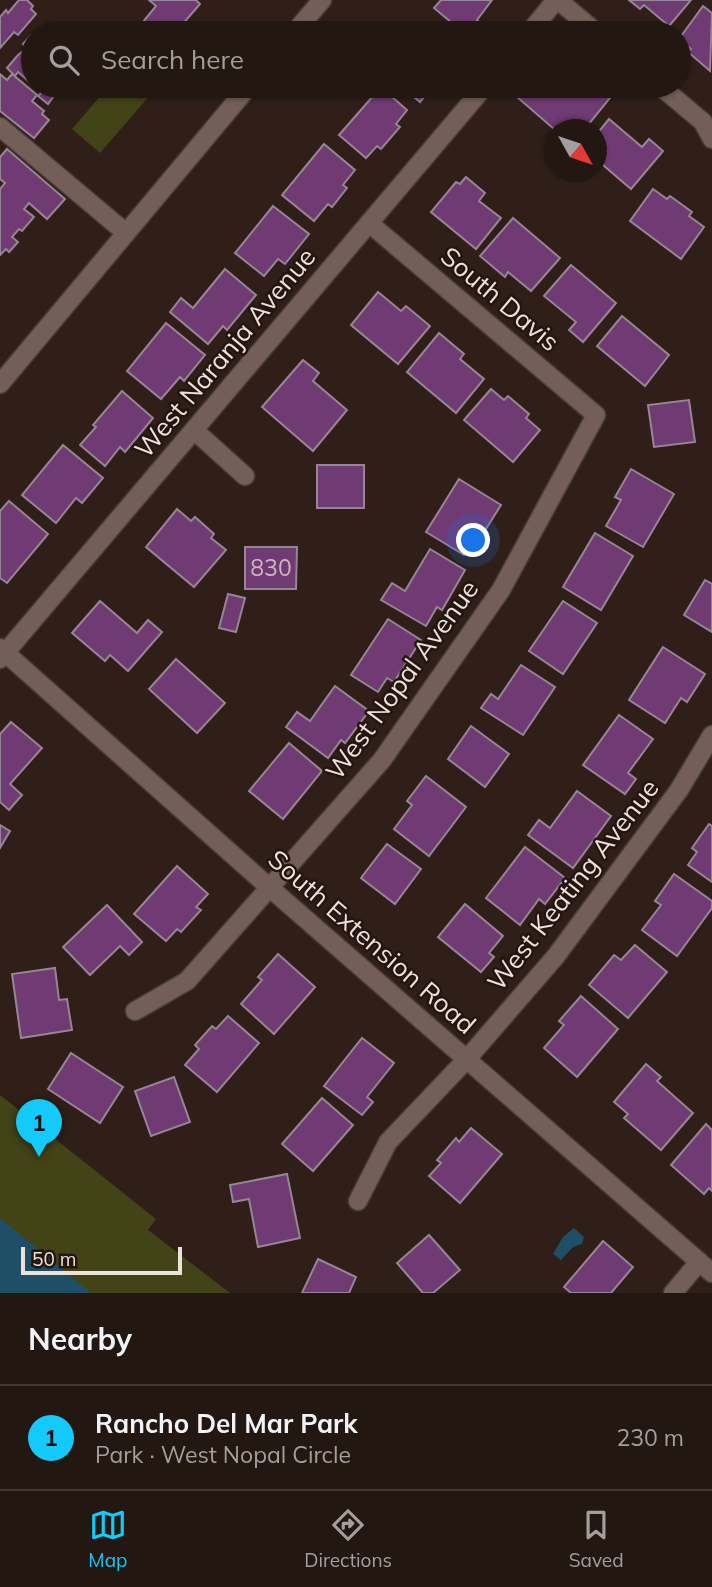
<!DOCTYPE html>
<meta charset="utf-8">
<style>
:root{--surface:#231712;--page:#2b201b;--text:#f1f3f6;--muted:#a39f9f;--line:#403632;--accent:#14cafb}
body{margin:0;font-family:Mulish,sans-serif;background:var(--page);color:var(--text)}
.compass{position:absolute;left:544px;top:119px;width:63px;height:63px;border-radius:50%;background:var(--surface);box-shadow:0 2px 5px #0004;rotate:130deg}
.scale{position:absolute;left:21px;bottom:18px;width:161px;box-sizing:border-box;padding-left:7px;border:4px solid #ede1dc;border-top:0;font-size:19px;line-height:24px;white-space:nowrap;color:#ede1dc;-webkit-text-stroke:5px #25150f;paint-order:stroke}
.you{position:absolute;left:474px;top:541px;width:24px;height:24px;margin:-18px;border:5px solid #fff;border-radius:50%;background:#1a73e8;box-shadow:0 0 0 10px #1a73e833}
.badge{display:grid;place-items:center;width:46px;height:46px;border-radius:50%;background:var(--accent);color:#111;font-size:23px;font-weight:700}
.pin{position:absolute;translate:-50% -58px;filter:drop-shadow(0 2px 4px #0008)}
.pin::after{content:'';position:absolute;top:37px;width:24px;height:21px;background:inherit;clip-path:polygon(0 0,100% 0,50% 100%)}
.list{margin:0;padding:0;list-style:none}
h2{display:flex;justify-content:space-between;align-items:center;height:91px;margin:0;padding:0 28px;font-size:30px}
h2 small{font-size:23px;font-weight:400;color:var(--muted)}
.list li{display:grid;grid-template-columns:46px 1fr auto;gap:21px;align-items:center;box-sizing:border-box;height:105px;padding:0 28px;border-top:2px solid var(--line)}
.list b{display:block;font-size:26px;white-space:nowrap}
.list p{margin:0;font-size:23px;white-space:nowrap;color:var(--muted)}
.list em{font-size:23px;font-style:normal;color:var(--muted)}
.icon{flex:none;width:38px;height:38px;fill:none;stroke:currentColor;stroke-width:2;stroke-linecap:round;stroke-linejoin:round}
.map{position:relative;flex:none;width:712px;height:1293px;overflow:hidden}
.search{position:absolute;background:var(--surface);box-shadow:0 2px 5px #0004;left:21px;right:21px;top:21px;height:77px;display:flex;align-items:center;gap:18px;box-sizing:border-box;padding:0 24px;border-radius:38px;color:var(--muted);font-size:26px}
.sheet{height:196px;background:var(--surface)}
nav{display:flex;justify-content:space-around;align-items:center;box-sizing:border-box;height:98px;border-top:2px solid var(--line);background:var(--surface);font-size:19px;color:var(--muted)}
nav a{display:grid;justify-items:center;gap:4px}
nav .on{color:var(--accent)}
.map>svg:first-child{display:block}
.green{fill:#424417}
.water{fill:#1e4f66}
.building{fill:#703a72;stroke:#958695;stroke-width:2}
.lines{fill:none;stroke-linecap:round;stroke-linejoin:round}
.minor-casing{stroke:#4a3c38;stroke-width:21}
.tertiary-casing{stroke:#4a3c38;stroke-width:21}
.secondary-casing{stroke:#4a3c38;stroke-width:21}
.minor{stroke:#735f57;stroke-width:18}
.tertiary{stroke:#735f57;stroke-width:18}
.secondary{stroke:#735f57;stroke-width:18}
.labels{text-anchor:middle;stroke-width:5;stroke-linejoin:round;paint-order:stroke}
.number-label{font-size:23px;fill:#ceb7c2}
.street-label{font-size:26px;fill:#ede1dc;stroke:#25150f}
</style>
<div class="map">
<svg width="712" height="1293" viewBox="0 0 712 1293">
<rect width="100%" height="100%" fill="#2f1f18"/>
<g class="green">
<path d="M109 86H141L151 94 100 153 72 129Z"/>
<path d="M0 1095 156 1219 148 1230 230 1293H0Z"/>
</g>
<g class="water">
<path d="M0 1218 91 1293H0Z"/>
<path d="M574 1228 584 1237 582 1244 573 1247 561 1260 553 1254 563 1237Z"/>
</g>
<g class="building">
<path d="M19 0H27L33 6 31 9 36 14 18 35 14 32 0 48V17L6 10 8 13Z"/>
<path d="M149 0H196L200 4 175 33H154L142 23 156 6Z"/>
<path d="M441 0H492L477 20 485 27 479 33H464L434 8Z"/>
<path d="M629 0H691L669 26 644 5 640 9Z"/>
<path d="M703 6 712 13 710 71 688 52 691 49 679 39Z"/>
<path d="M31 35 33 36V85L18 72 15 76 7 68 18 55 27 48 23 44Z"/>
<path d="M0 74 7 80 12 74 37 95 32 101 44 111 42 114 49 120 34 138 0 111Z"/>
<path d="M35 86H56L59 89 48 104 38 96 42 92Z"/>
<path d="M401 86H433L420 102Z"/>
<path d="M526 86H595L610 98 584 130H570L562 123 555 130 517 97Z"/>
<path d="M381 87 407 110 396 124 400 127 381 149 377 146 366 158 339 135Z"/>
<path d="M609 119 642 147 649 139 663 151 631 189 596 159V135Z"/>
<path d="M324 144 355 170 343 185 347 188 332 207 328 204 314 221 282 195Z"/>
<path d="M7 149 65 199 47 219 29 203 24 209 34 217 22 231 19 229 12 237 18 242 9 252 6 249 0 255V189L5 183 0 179V157Z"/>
<path d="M466 177 485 193 479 201 501 218 476 249 431 212 456 182 460 184Z"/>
<path d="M653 189 667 199 670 196 692 212 689 216 704 227 681 259 630 221Z"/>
<path d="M273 206 309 234 285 264 278 259 264 276 235 253Z"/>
<path d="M513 218 560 258 531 291 508 272 505 277 480 256Z"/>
<path d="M571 265 616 303 583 342 569 330 576 322 544 296Z"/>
<path d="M225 269 256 295 227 330 223 326 208 344 170 312 181 298 193 308Z"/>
<path d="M378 292 401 311 406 306 430 326 398 364 351 325Z"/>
<path d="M622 316 669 355 645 386 597 346Z"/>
<path d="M166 323 205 355 184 381 180 377 161 399 127 371Z"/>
<path d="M439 333 464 354 460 359 484 379 456 413 407 372Z"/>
<path d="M303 360 319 373 313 381 347 410 313 451 262 407Z"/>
<path d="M491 389 504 400 508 396 529 414 526 418 540 430 513 462 464 420Z"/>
<path d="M122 391 153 418 125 452 120 447 105 466 80 445 96 427 93 425Z"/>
<path d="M689 400 695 442 654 447 648 405Z"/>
<path d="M63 445 103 478 82 503 76 498 56 523 22 495Z"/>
<rect x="317" y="465" width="47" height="43"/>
<path d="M631 469 674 494 643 547 606 526 621 500 615 497Z"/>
<path d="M459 479 501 505 484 532 480 529 464 555 426 532Z"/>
<path d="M9 501 48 534 7 583 0 578V511Z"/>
<path d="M177 509 191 521 195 517 214 534 211 538 226 550 194 587 146 547Z"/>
<path d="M595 533 633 556 601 610 563 587Z"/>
<path d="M245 547H297L296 589H245Z"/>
<path d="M430 549 465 570 442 610 437 607 426 626 381 600 392 583 405 591Z"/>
<path d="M705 580 712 584V632L684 615Z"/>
<path d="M228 594 245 598 236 632 219 628Z"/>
<path d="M100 601 137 633 148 620 162 632 128 671 110 655 105 661 72 633Z"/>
<path d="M563 601 597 623 563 674 529 651Z"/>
<path d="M388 619 421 640 394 682 387 678 378 692 351 675Z"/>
<path d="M663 647 705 674 687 702 681 698 665 723 629 700Z"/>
<path d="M176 659 225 703 197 733 149 689Z"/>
<path d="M521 665 555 687 523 735 481 708 491 694 498 699Z"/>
<path d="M335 686 369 711 345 743 341 740 328 758 286 727 297 712 310 721Z"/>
<path d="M619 715 653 739 628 773 636 779 625 794 583 765Z"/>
<path d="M11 722 42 748 10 784 22 795 9 810 0 802V734Z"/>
<path d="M471 726 509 754 485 787 448 759Z"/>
<path d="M289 743 322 771 283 819 249 791Z"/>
<path d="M426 776 466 807 429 856 394 829 412 805 407 801Z"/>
<path d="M577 791 611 816 573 868 528 835 539 820 550 828Z"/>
<path d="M709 824 712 826V882L688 865 697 852 692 848Z"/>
<path d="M0 825 10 831 0 848Z"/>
<path d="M387 844 421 869 395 904 361 878Z"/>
<path d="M525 847 565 878 545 904 539 899 520 925 486 898Z"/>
<path d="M177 866 208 894 196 907 201 910 181 932 177 929 166 941 134 914Z"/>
<path d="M674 874 712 901V908L677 956 642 930 661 905 655 901Z"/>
<path d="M465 904 503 936 489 953 494 957 481 972 438 937Z"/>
<path d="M107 905 142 942 129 955 120 946 90 975 63 947Z"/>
<path d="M635 945 667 972 628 1018 589 985 614 955 621 960Z"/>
<path d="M278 954 315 987 274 1034 241 1004 262 980 258 977Z"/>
<path d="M55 968 59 1000 67 999 72 1030 21 1038 12 974Z"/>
<path d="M581 996 618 1029 577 1077 544 1048 564 1025 559 1021Z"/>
<path d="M228 1016 259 1043 217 1092 185 1065 199 1049 195 1045 212 1026 216 1029Z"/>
<path d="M362 1038 394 1063 367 1097 373 1102 362 1115 324 1086Z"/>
<path d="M71 1053 123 1087 100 1123 48 1089Z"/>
<path d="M646 1064 661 1077 657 1081 693 1113 661 1150 624 1118 628 1114 614 1102Z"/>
<path d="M174 1077 190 1122 151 1136 135 1091Z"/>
<path d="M322 1098 353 1125 313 1171 282 1144Z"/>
<path d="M706 1124 712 1130V1191L709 1188 704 1194 671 1165Z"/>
<path d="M471 1128 502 1154 460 1203 429 1176 441 1163 437 1160 456 1138 459 1142Z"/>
<path d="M287 1174 300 1238 258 1247 249 1199 233 1202 230 1185Z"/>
<path d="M429 1235 460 1270 433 1293H423L397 1263Z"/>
<path d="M603 1241 633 1267 611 1293H571L564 1287Z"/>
<path d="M318 1259 356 1277 349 1293H302Z"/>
</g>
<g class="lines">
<g class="minor-casing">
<g id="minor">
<path d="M558 0 597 33"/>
<path d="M529 33 556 0"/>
<path d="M660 86 703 122 712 139"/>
<path d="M0 127 126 233"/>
<path d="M195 431 245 476"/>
<path d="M0 659 485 86"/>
<path d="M135 1011 187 981 382 760 501 590 596 415 369 223"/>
<path d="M358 1201 388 1142 466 1060 556 956 679 790 712 735"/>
<path d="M673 1293 699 1262"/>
</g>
</g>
<g class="tertiary-casing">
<path id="tertiary" d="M0 648 270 888 712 1273"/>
</g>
<g class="secondary-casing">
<g id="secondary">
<path d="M294 33 322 0"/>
<path d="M0 384 249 86"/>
</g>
</g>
<use href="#minor" class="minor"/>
<use href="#tertiary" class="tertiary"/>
<use href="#secondary" class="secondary"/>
</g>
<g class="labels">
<g class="number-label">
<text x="271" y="576">830</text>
</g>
<g class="street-label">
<text transform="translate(500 299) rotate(40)" y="9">South Davis</text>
<text transform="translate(225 353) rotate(-50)" y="9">West Naranja Avenue</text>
<text transform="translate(402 680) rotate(-54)" y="9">West Nopal Avenue</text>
<text transform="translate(573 885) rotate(-52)" y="9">West Keating Avenue</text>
<text transform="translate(372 942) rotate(41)" y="9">South Extension Road</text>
</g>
</g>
</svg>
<svg class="compass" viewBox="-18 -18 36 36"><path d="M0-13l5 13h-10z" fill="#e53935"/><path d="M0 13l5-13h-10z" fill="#a39f9f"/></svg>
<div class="scale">50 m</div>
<div class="you"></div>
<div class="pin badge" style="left:39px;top:1157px">1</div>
<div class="search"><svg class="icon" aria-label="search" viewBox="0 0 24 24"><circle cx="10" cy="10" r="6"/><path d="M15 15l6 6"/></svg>Search here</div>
</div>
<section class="sheet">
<h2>Nearby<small></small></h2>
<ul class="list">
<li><span class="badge">1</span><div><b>Rancho Del Mar Park</b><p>Park · West Nopal Circle</p></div><em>230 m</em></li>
</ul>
</section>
<nav>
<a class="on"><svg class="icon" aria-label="map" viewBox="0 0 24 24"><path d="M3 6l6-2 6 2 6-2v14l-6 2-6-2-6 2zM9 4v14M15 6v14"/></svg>Map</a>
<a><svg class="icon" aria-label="directions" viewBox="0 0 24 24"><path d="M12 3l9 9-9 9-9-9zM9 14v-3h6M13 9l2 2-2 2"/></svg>Directions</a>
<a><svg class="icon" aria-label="saved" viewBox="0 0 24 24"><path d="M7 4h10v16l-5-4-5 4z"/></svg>Saved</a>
</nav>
